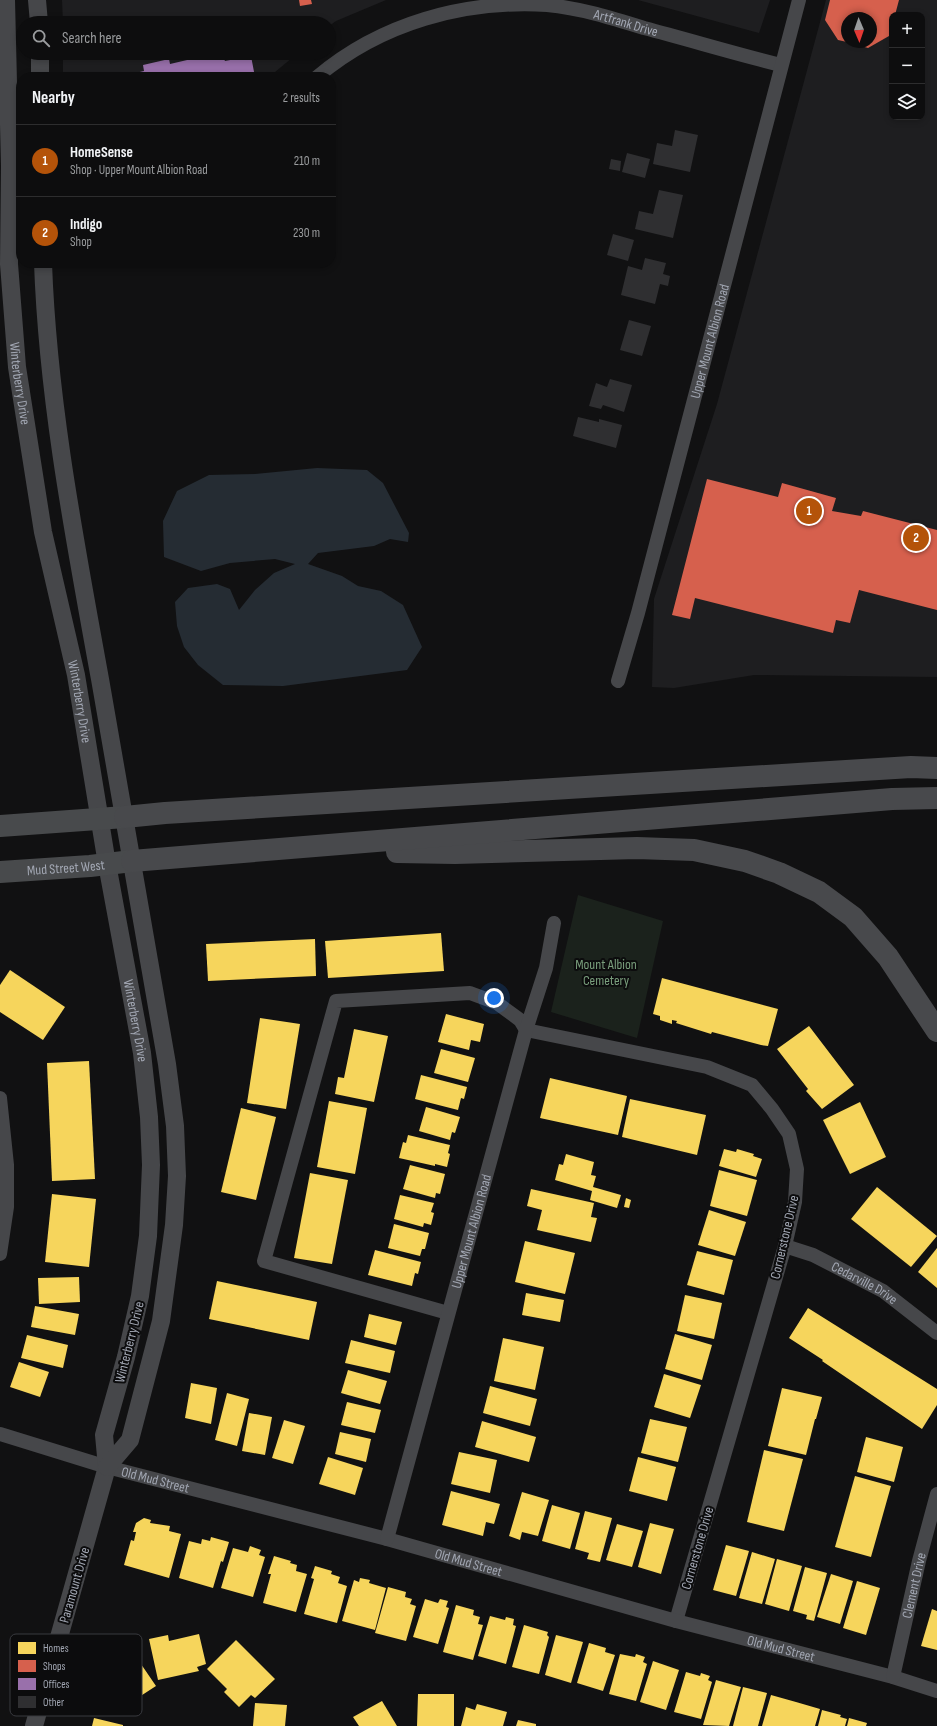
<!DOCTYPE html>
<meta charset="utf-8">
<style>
:root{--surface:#0d0d0e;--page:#161617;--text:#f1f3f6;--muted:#9a9c9e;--line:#2d2d2e;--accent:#b45309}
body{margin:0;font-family:"Sofia Sans Condensed",sans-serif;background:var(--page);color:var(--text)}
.controls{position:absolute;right:12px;top:12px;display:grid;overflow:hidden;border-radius:8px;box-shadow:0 2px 6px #0003}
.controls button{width:36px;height:36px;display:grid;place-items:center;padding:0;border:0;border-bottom:1px solid var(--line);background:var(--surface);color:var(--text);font:20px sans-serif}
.compass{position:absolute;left:841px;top:12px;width:36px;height:36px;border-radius:50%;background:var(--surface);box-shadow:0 2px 6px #0003;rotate:178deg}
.you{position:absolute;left:494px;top:998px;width:14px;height:14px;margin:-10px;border:3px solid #fff;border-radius:50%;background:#1a73e8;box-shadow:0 0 0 6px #1a73e833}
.badge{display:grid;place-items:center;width:26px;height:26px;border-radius:50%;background:var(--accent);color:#fff;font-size:13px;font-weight:700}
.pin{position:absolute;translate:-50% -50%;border:2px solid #fff;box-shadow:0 1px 4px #0006}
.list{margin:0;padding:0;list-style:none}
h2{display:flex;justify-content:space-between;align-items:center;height:52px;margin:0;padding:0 16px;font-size:17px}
h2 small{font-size:13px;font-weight:400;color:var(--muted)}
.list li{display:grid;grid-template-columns:26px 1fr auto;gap:12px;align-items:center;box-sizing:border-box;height:72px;padding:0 16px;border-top:1px solid var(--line)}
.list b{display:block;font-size:15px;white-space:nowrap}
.list p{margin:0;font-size:13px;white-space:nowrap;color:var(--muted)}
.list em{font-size:13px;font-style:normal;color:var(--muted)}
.icon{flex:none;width:22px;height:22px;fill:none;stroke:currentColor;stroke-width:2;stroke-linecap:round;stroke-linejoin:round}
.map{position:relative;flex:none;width:937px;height:1726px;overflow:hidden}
.search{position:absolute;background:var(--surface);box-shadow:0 2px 6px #0003;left:16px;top:16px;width:320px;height:44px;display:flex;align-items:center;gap:10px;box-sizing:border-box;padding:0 14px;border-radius:22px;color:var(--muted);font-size:15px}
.panel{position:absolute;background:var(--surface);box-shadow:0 2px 6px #0003;left:16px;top:72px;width:320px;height:196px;border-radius:16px}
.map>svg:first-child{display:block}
.built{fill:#1e1e20;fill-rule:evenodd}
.green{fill:#1b221c}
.water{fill:#252c33}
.homes{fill:#f6d55c}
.shops{fill:#d6604d}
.offices{fill:#9970ab}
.building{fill:#2f2f31}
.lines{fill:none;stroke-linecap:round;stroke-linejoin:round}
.minor{stroke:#46474a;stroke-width:14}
.tertiary{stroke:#46474a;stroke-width:18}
.primary{stroke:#484a4c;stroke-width:22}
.motorway{stroke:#48494c;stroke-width:22}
.labels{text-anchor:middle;stroke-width:4;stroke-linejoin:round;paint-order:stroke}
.street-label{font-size:14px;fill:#a2a7b3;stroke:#0c0c0d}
.park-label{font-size:14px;fill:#799e7c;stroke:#0c0c0d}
.key{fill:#0c0c0d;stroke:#393a3f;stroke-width:1}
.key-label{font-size:11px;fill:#a2a7b3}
</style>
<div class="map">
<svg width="937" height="1726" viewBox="0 0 937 1726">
<rect width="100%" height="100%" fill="#111112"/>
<g class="built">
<path d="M62 0H386L336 21 329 26V23H63Z"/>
<path d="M638 0H770L759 33Z"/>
<path d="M826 0H937V677L754 675 674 688 652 687 654 599 717 404ZM892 15H922V117H892ZM847 18H871V42H847Z"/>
<path d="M63 53H298L269 77H63Z"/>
</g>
<path class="green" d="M578 895 663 921 637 1038 551 1012Z"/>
<path class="water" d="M317 468 367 470 383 483 409 533 408 542 390 539 374 546 318 553 308 564 342 576 358 586 381 591 403 605 422 647 407 670 283 686 223 685 198 665 184 647 177 626 175 602 188 588 217 584 230 589 239 610 255 590 274 573 295 564 275 559 230 563 201 571 164 557 163 521 177 491 209 475 255 474Z"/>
<g class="homes">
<path d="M441 933 444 971 328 978 325 941Z"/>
<path d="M315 939 316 976 208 981 206 944Z"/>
<path d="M10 970 65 1007 43 1040 0 1012V985Z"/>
<path d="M662 978 778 1009 768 1046 761 1045 712 1032 711 1034 676 1023 677 1021 672 1020V1024L660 1020V1016L653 1014Z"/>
<path d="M446 1014 484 1024 480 1042 471 1040 469 1050 438 1042Z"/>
<path d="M260 1018 300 1024 286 1109 247 1103Z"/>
<path d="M809 1026 854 1085 822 1109 806 1091 808 1089 777 1049Z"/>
<path d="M354 1029 388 1036 374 1102 335 1094 338 1077 344 1078Z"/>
<path d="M441 1049 475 1058 468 1082 434 1073Z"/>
<path d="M89 1061 95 1179 52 1181 47 1063Z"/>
<path d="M421 1075 467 1087 464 1099 461 1098 458 1110 415 1099Z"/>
<path d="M550 1078 627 1096 618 1135 540 1118Z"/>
<path d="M630 1099 706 1115 697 1155 622 1137Z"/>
<path d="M329 1101 367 1108 355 1174 317 1167Z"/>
<path d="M860 1102 886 1157 850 1174 823 1120Z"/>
<path d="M426 1107 460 1117 455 1133 452 1132 450 1140 419 1131Z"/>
<path d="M241 1108 276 1117 256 1200 221 1192Z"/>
<path d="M408 1135 450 1145 448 1153 450 1154 447 1167 435 1164V1166L399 1158 403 1142 406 1143Z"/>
<path d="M724 1149 736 1152 737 1149 754 1154 753 1156 762 1159 756 1177 719 1166Z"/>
<path d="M566 1154 594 1162 591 1175 596 1176 593 1187 621 1195 617 1208 590 1200 592 1191 555 1180 559 1164 563 1165Z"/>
<path d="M410 1165 445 1174 440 1194 436 1193 435 1198 403 1189Z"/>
<path d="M719 1170 757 1180 747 1216 710 1206Z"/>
<path d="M310 1173 348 1180 332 1264 294 1258Z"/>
<path d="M877 1187 937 1236 911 1267 851 1219Z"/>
<path d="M531 1189 594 1203 591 1217 597 1218 591 1242 537 1230 542 1210 527 1206Z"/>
<path d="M52 1194 96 1199 89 1267 45 1262Z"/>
<path d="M400 1195 434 1203 431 1212 434 1213 431 1225 424 1223 423 1227 394 1219Z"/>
<path d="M626 1198 631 1200 629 1208 624 1207Z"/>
<path d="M709 1210 746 1222 735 1256 698 1245Z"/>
<path d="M394 1224 429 1233 425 1249H422L420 1256 388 1248Z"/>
<path d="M525 1241 575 1253 565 1294 515 1282Z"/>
<path d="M937 1248V1288L918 1272Z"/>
<path d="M375 1250 421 1262 418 1274 415 1273 412 1286 368 1275Z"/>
<path d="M697 1251 733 1260 724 1295 687 1285Z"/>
<path d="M79 1277 80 1302 39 1304 38 1278Z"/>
<path d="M217 1281 317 1302 309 1340 209 1319Z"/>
<path d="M526 1293 564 1300 560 1322 522 1315Z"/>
<path d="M685 1295 722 1303 714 1339 677 1331Z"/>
<path d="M35 1306 79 1314 75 1335 31 1327Z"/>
<path d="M808 1308 937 1389V1405L922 1429 822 1361 823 1360 789 1338Z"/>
<path d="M369 1314 402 1322 396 1345 364 1337Z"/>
<path d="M675 1334 712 1345 702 1380 665 1369Z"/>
<path d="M27 1335 68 1345 63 1368 21 1358Z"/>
<path d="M503 1338 544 1347 535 1390 494 1381Z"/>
<path d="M351 1340 395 1351 390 1373 345 1363Z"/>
<path d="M19 1362 49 1372 40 1397 10 1387Z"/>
<path d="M348 1370 387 1381 380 1404 341 1393Z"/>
<path d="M664 1374 701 1385 690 1418 654 1407Z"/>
<path d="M191 1383 217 1388 211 1424 185 1418Z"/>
<path d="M490 1386 537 1399 530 1426 483 1413Z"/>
<path d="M782 1388 822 1397 816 1419H815L806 1455 768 1446Z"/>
<path d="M227 1393 249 1399 237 1446 215 1440Z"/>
<path d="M347 1402 381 1410 375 1433 341 1425Z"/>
<path d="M249 1413 272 1417 265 1455 242 1451Z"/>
<path d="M650 1419 687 1427 678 1462 641 1453Z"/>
<path d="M284 1420 305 1426 293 1464 272 1458Z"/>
<path d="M482 1421 536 1437 529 1462 475 1447Z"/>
<path d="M340 1432 371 1439 366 1462 335 1454Z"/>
<path d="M866 1437 903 1447 894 1482 857 1472Z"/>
<path d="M764 1450 803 1459 784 1531 747 1522Z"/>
<path d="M459 1452 497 1460 490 1493 451 1484Z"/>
<path d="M328 1457 363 1468 355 1495 319 1484Z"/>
<path d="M638 1457 676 1467 667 1501 629 1491Z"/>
<path d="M855 1476 891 1486 871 1557 835 1547Z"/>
<path d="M451 1491 500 1504 494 1524 486 1522 483 1536 442 1525Z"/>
<path d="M522 1492 549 1500 538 1536 522 1532 520 1540 509 1536Z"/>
<path d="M552 1505 580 1513 570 1549 542 1541Z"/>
<path d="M585 1511 612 1518 600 1562 587 1559 589 1553 575 1549Z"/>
<path d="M144 1518 151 1520 150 1523 170 1526 169 1531 181 1534 169 1578 124 1565 131 1540 134 1541 136 1532H133L136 1523Z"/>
<path d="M650 1523 674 1529 661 1574 638 1567Z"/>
<path d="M617 1524 643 1531 632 1567 606 1560Z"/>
<path d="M211 1537 229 1542 223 1562 221 1561 213 1588 179 1578 189 1541 201 1544 202 1539 210 1541Z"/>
<path d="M726 1545 749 1551 736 1596 713 1590Z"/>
<path d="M250 1546 261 1550 259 1555 265 1557 253 1597 221 1588 233 1548 248 1552Z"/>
<path d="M752 1552 775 1559 762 1604 739 1598Z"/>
<path d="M274 1556 291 1561 290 1563 297 1565 296 1571 307 1574 296 1612 263 1603 271 1574H268Z"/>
<path d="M777 1559 802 1566 789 1611 765 1604Z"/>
<path d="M315 1566 332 1571 331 1574 340 1577 338 1583 347 1586 337 1623 304 1614 314 1579 311 1578Z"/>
<path d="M805 1567 827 1573 814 1621 806 1619 807 1615 793 1611Z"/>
<path d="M831 1574 853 1581 840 1624 817 1617Z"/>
<path d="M360 1578 370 1580 369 1583 386 1588 375 1630 342 1621 354 1580 359 1582Z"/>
<path d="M857 1581 880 1588 866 1635 843 1628Z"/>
<path d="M388 1587 406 1592 405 1597 412 1599 410 1604 416 1606 406 1641 375 1633Z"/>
<path d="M425 1599 438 1603 440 1599 448 1601 446 1607 449 1608 438 1644 413 1637Z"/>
<path d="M456 1605 474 1610 473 1615 480 1617 478 1624 483 1625 473 1660 443 1652Z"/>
<path d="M932 1609 937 1611V1650L921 1646Z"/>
<path d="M490 1616 505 1620 506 1617 514 1619 513 1625 516 1626 506 1664 478 1656Z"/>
<path d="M524 1625 548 1632 547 1635 549 1637 539 1674 512 1667Z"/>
<path d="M199 1634 206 1664 197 1667 199 1671 158 1680 149 1639 168 1635 169 1641Z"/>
<path d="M556 1635 583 1642 571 1683 545 1675Z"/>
<path d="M236 1640 275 1679 255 1698 251 1695 239 1707 224 1692 227 1689 207 1669Z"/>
<path d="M589 1643 606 1648 605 1652 615 1655 603 1691 577 1683Z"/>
<path d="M128 1645 156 1686 119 1710 102 1686 111 1680 109 1676 120 1669 111 1656Z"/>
<path d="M620 1654 635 1657 636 1654 645 1657 643 1662 647 1664 636 1701 609 1694Z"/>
<path d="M653 1661 679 1670 666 1710 640 1702Z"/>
<path d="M686 1672 700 1676 701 1673 710 1676 708 1680 712 1682 701 1719 674 1712Z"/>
<path d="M716 1680 741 1687 729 1726 703 1725Z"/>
<path d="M743 1687 767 1693 758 1726H733Z"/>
<path d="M418 1694H454V1726H417Z"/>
<path d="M771 1695 796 1702 791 1720 796 1702 820 1709 815 1726H762Z"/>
<path d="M382 1701 397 1726H359L353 1717Z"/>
<path d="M255 1703 287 1705 285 1726H253Z"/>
<path d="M477 1704 507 1712 503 1726H461L466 1707 475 1710Z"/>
<path d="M822 1710 841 1715 840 1717 847 1719 845 1726H818Z"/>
<path d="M94 1718 123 1725V1726H92Z"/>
<path d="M849 1718 867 1723 866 1726H847Z"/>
<path d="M518 1720 536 1724V1726H516Z"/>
</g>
<g class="shops">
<path d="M299 0H311L312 4 300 6Z"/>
<path d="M830 0H899L895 15H892V26L889 36 868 48 848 42H871V18H847V42L838 40 825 20Z"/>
<path d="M707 479 778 497 782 483 836 498 832 511 861 516 863 511 937 530V610L859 590 850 623 836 620 833 633 695 598 690 619 672 615Z"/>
</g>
<path class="offices" d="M217 53H221L225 61 251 56 255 77H118L144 71 143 65 169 59 170 64Z"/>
<g class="building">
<path d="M675 130 698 135 690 172 653 164 657 143 672 146Z"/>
<path d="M627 153 650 159 645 178 622 172Z"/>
<path d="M611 159 621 161 620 171 609 169Z"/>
<path d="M659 190 683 195 673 238 635 229 639 211 653 214Z"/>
<path d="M613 234 634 240 628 261 607 255Z"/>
<path d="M645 258 666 263 663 274 670 276 668 286 660 284 655 304 621 295 628 266 642 270Z"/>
<path d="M629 320 651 326 642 356 620 350Z"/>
<path d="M610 379 632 385 624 412 603 405 601 409 589 406 596 383 607 387Z"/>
<path d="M578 417 599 422V419L622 425 616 448 573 436Z"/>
</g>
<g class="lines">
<g class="minor">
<path id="s1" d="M317 77C381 23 464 0 547 5 580 8 612 18 644 28 690 40 736 54 781 65"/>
<path id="s2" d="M618 681 638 613 799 0"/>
<path d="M0 1098 7 1165V1207L0 1254"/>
<path id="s3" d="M785 1246 813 1255 883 1291 937 1333"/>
<path d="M448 1313 264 1261 336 1001 470 993 497 1003 520 1020 526 1030 707 1067 752 1085 772 1109 789 1134 797 1169 795 1202 785 1246 676 1621"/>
<path id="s4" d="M0 1434 107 1467 387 1539 676 1621 893 1677 937 1691"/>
<path id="s5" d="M387 1539 526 1030 546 968 554 923"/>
<path id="s6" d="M893 1677 919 1561 937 1494"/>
</g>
<g class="tertiary">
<path id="s7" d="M6 0 10 166 9 264 17 367 43 532 76 675 107 864 142 1053 149 1117 151 1165 148 1236 140 1296 126 1357 104 1435 107 1467 34 1726"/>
<path d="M37 0 39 23"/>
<path d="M40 53V77"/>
<path d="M43 263C48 403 75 541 100 679 123 807 144 936 167 1064L175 1126 177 1176 174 1225 161 1321 130 1440 107 1467"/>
</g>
<g class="primary">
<path d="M0 826 125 817"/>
<path id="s8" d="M0 872 90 866 132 861"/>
</g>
<g class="motorway">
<path d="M125 817 165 813 911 767 937 768"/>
<path d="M397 852 455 853 637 848 694 850 745 861 779 873 819 892 853 917 888 957 937 1031"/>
<path d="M132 861 892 799 937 798"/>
</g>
</g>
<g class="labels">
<g class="street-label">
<text dy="5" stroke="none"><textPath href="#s1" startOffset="328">Artfrank Drive</textPath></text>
<text dy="5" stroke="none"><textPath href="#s2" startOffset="352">Upper Mount Albion Road</textPath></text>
<text dy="5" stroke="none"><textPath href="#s7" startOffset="384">Winterberry Drive</textPath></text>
<text dy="5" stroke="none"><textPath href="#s7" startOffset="708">Winterberry Drive</textPath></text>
<text dy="5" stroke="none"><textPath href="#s8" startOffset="66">Mud Street West</textPath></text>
<text dy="5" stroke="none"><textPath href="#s7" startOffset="1032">Winterberry Drive</textPath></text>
<text dy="5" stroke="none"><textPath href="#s5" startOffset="319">Upper Mount Albion Road</textPath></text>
<text transform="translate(784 1237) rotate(-77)" y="5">Cornerstone Drive</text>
<text dy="5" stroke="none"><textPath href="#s3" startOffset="88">Cedarville Drive</textPath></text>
<text transform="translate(129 1342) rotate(-76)" y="5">Winterberry Drive</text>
<text dy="5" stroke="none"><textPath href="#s4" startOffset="162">Old Mud Street</textPath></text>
<text transform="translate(697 1548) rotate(-74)" y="5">Cornerstone Drive</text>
<text dy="5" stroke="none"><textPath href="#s4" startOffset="486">Old Mud Street</textPath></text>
<text transform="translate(74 1585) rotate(-74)" y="5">Paramount Drive</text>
<text dy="5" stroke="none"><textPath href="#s6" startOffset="94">Clement Drive</textPath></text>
<text dy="5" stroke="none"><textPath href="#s4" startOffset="810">Old Mud Street</textPath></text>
</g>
<g class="park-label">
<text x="606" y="969">Mount Albion<tspan x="606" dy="16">Cemetery</tspan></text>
</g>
</g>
<rect x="10" y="1634" width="132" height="82" rx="6" class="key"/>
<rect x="18" y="1642" width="18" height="12" fill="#f6d55c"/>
<rect x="18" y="1660" width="18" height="12" fill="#d6604d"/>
<rect x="18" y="1678" width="18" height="12" fill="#9970ab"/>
<rect x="18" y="1696" width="18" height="12" fill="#2f2f31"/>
<g class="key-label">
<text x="43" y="1652">Homes</text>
<text x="43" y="1670">Shops</text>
<text x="43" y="1688">Offices</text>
<text x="43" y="1706">Other</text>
</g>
</svg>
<div class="controls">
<button>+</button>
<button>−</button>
<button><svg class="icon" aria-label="layers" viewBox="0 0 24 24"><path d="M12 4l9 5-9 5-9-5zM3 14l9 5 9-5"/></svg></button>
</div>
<svg class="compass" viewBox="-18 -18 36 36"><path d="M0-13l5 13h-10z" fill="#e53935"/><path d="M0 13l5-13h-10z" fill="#9a9c9e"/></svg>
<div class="you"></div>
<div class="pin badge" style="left:809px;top:511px">1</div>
<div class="pin badge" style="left:916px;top:538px">2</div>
<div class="search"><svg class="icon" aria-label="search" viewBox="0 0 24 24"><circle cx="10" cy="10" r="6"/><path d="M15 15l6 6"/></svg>Search here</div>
<section class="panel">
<h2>Nearby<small>2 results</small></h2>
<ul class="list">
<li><span class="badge">1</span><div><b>HomeSense</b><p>Shop · Upper Mount Albion Road</p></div><em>210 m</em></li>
<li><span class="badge">2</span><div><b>Indigo</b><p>Shop</p></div><em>230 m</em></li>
</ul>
</section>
</div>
